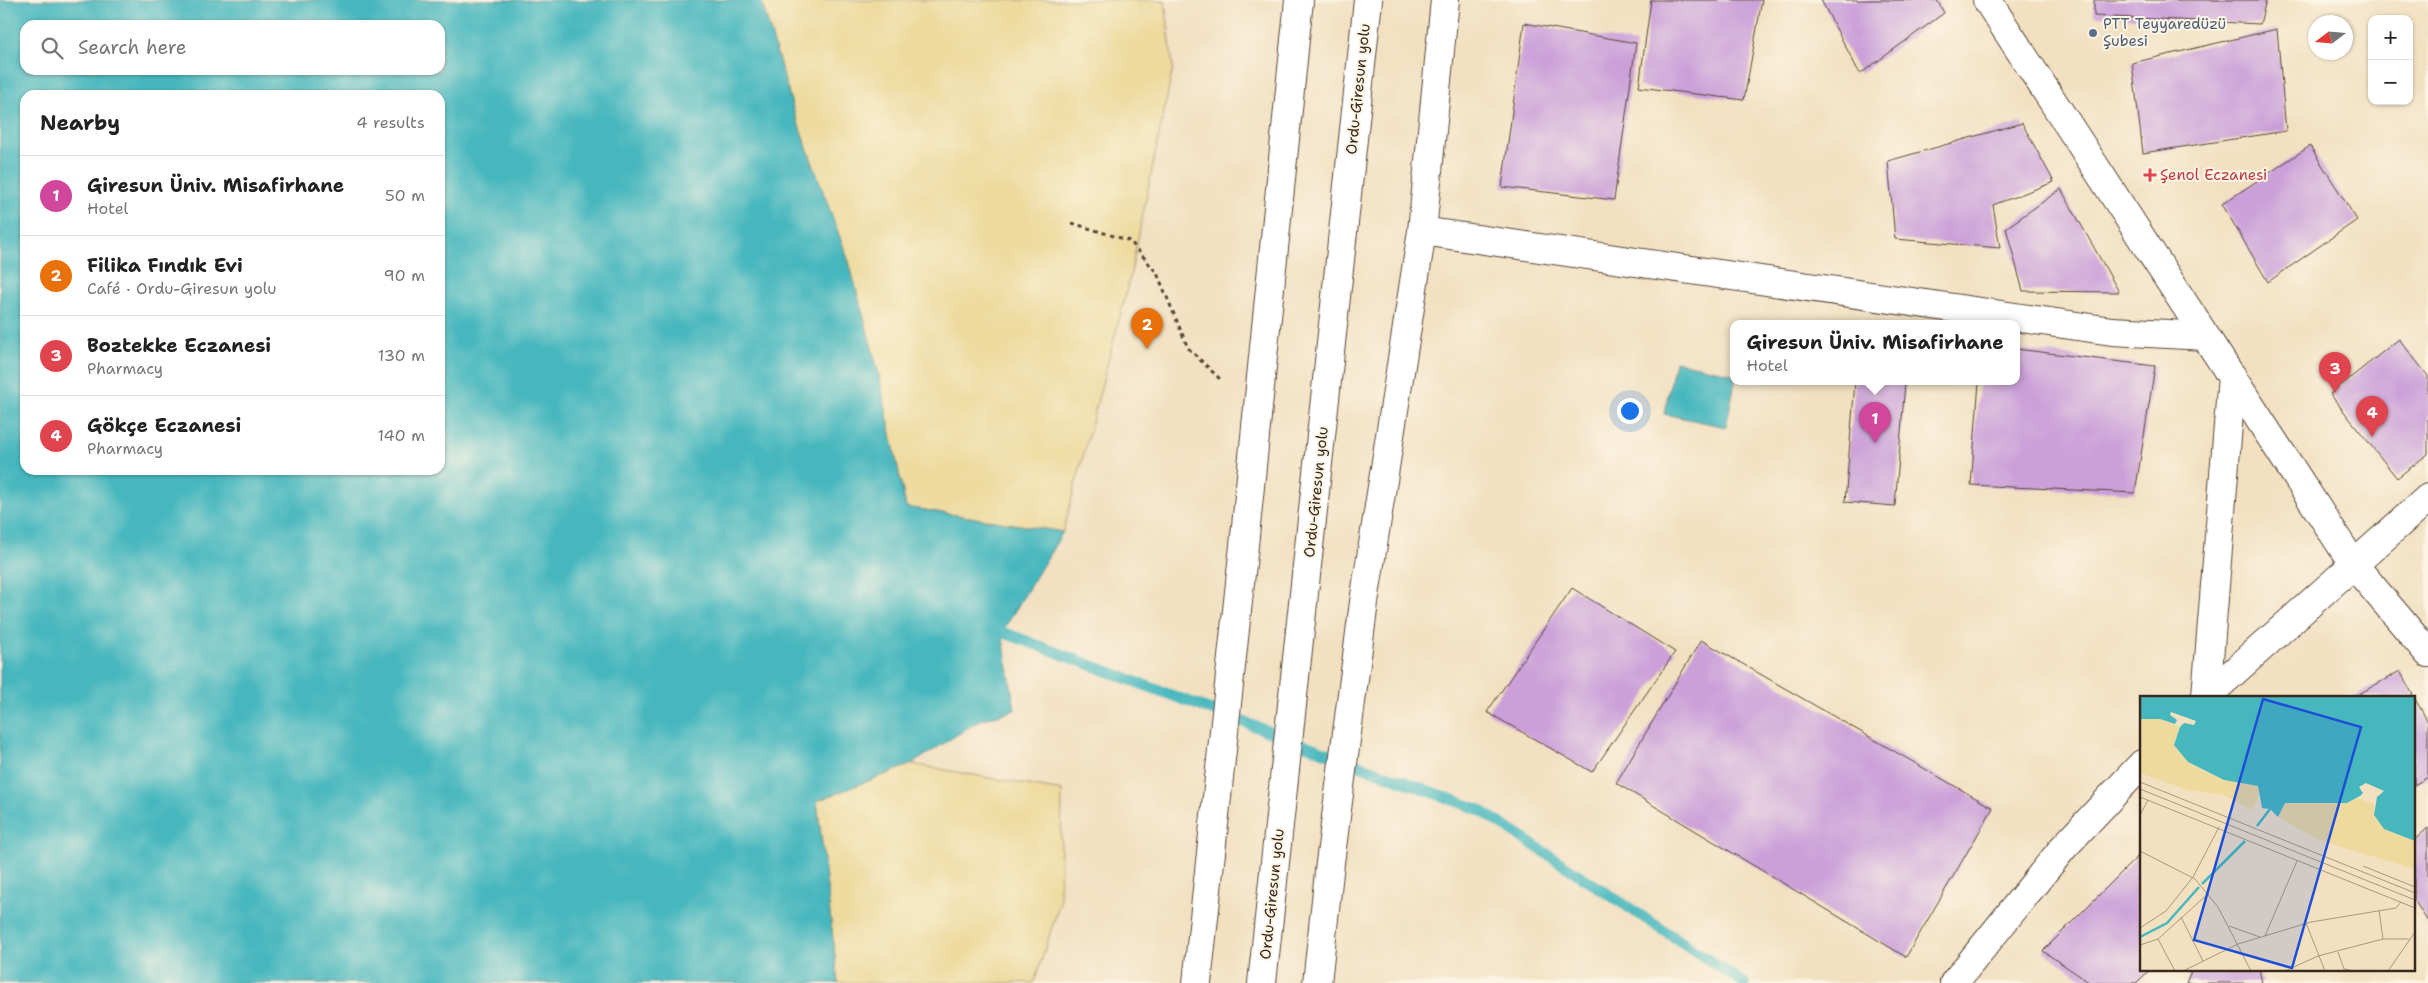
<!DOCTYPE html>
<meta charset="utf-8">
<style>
:root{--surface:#fff;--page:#f2f2f2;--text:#222;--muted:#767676;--line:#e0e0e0;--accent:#d93025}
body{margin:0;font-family:"Shantell Sans",sans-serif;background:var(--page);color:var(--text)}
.controls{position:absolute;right:15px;top:15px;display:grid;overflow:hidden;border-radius:10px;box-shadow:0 1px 4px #0004}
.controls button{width:45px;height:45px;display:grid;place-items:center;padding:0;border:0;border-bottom:1px solid var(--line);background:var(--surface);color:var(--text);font:25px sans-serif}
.compass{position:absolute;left:2308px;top:15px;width:45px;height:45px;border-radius:50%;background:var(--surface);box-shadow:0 1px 4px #0004;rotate:254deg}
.you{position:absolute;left:1629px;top:410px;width:18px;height:18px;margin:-12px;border:4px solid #fff;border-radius:50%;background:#1a73e8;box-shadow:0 0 0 8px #1a73e833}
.badge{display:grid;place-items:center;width:32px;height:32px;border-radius:50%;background:var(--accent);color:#fff;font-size:16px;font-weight:700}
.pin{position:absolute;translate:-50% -41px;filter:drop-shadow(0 1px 2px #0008)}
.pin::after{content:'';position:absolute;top:26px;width:18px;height:15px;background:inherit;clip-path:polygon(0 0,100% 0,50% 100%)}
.popup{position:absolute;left:1730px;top:320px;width:290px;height:65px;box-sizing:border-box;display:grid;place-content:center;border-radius:10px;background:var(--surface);filter:drop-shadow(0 1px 4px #0005);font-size:16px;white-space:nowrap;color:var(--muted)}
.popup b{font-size:19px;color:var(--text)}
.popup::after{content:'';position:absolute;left:50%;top:100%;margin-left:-10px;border:10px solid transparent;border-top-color:var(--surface)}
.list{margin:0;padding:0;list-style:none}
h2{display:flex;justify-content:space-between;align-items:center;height:65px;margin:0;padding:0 20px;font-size:21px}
h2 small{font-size:16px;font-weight:400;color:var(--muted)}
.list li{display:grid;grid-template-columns:32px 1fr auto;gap:15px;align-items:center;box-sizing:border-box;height:80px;padding:0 20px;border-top:1px solid var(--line)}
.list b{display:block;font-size:19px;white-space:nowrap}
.list p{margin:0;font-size:16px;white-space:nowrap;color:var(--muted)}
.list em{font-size:16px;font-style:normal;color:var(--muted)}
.icon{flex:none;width:28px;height:28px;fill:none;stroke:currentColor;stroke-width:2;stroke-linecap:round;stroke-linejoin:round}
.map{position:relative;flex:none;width:2428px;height:983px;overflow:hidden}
.search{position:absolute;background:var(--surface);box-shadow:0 1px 4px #0004;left:20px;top:20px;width:425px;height:55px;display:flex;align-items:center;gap:12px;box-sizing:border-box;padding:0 18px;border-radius:15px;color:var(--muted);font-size:19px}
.panel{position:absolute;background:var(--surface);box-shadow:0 1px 4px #0004;left:20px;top:90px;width:425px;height:385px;border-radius:15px}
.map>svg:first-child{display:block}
.sand{fill:#eeda9e;stroke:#94825e}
.water{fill:#47b7be;stroke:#41706e;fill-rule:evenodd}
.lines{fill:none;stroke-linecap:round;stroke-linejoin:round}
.stream{stroke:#47b7be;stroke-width:11}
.building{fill:#cba0d9}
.minor-casing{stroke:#564536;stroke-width:30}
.tertiary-casing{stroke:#564536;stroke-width:30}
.trunk-casing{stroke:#564536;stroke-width:30}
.path{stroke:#564536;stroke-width:3;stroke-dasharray:4 4;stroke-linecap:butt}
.minor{stroke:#fff;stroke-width:28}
.tertiary{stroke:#fff;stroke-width:28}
.trunk{stroke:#fff;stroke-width:28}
.service-dot{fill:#5c6f8a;stroke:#fcf5e5;stroke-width:2}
.health-dot{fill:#e0444e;stroke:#fcf5e5;stroke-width:2}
.labels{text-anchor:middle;stroke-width:4;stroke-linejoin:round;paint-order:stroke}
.service-label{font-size:15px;fill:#4e5e75;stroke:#fcf5e5;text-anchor:start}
.street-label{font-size:15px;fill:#3b2a1e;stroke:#fcf5e5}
.health-label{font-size:15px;fill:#be3a42;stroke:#fcf5e5;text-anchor:start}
.inset-river{fill:none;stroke:#47b7be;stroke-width:2.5}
.inset-road{fill:none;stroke:#a99780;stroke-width:1}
.view{fill:#1d4ed8;fill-opacity:0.15;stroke:#1d4ed8;stroke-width:2.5}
.inset-edge{fill:none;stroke:#3b2a1e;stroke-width:2.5}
</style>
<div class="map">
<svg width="2428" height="983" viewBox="0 0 2428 983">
<rect width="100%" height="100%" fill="#fcf5e5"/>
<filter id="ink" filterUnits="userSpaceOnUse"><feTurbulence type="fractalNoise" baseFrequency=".02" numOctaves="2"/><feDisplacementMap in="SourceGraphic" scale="10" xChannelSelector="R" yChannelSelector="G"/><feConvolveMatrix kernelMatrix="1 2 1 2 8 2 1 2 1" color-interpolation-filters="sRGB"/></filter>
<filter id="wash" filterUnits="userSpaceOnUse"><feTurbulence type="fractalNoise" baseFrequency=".0096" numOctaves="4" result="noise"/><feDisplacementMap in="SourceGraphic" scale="20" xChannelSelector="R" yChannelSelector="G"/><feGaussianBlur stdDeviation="1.12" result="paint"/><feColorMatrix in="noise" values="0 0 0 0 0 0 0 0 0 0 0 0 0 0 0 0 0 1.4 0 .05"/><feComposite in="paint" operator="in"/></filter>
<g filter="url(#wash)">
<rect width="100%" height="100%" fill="#f2e0c1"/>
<g class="sand">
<path d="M761 0H1165L1173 68 1129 282 1063 532 906 507 878 371 849 262 795 115Z"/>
<path d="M912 764 1062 791 1060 902 1034 983H838L817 801Z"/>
</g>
<g class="water">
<path d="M0 0H761L795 115 849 262 878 371 906 507 1063 532 1002 632 1015 710 980 720 912 764 817 801 838 983H0ZM25 25H440V70H25ZM25 95H440V470H25Z"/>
<path d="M1675 361 1734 374 1735 382 1726 427 1664 414Z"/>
</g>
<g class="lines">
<path class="stream" d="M1002 632 1480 810 1744 983"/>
</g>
<g id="blocks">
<g class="building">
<path d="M1651 0H1762L1744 100 1639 87Z"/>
<path d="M1821 0H1937L1944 13 1860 74Z"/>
<path d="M2094 0H2266L2260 24 2094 16Z"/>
<path d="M1524 23 1636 43 1614 200 1502 187Z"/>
<path d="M2277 29 2286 131 2143 153 2132 63Z"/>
<path d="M2022 123 2054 182 1993 205 2000 248 1895 239 1888 161Z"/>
<path d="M2310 146 2357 220 2268 282 2222 204Z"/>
<path d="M2061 189 2119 292 2023 291 2006 228Z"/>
<path d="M2399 339 2428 376V454L2397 478 2330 394Z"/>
<path d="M2016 349 2155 366 2135 493 1971 485 1979 382H2016Z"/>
<path d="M1855 382 1905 383 1895 506 1845 502Z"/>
<path d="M1572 588 1675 652 1592 772 1487 712Z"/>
<path d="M1701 640 1993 808 1906 957 1616 783Z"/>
<path d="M2400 671 2414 697H2354Z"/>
<path d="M2414 697 2428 722V777L2414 785Z"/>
<path d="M2428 828V922L2414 900V840Z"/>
<path d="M2142 852V969H2151L2136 983H2090L2043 951Z"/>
<path d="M2192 969H2259L2262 983H2186Z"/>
</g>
</g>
</g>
<g filter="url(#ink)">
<use href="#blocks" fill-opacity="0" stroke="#564536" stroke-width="1"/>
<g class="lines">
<g class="minor-casing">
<g id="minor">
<path d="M1987 0 2354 565 2428 653"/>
<path d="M1422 231 2112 331 2205 336"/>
<path d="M2206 696 2232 376"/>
<path d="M2206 697 2428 498"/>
<path d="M1954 983 2063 848 2142 764"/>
</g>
</g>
<g class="tertiary-casing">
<path id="tertiary" d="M1317 983 1330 863 1364 602 1422 231 1445 0"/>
</g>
<g class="trunk-casing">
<g id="trunk">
<path d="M1197 983 1245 536 1299 0"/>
<path d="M1262 983 1368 0"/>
</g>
</g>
<path class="path" d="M1072 223 1130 241 1157 273 1188 348 1222 381"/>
<use href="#minor" class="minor"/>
<use href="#tertiary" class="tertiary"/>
<use href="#trunk" class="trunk"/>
</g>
</g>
<circle class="service-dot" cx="2093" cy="33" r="5"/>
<path class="health-dot" d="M2147.5 167.5h5v5h5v5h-5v5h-5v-5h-5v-5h5z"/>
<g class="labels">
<g class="service-label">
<text x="2103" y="29">PTT Teyyaredüzü<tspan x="2103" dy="17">Şubesi</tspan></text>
</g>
<g class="street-label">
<text transform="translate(1358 89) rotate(-84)" y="5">Ordu-Giresun yolu</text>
<text transform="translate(1316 492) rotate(-84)" y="5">Ordu-Giresun yolu</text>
<text transform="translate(1272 894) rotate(-84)" y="5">Ordu-Giresun yolu</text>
</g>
<g class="health-label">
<text x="2160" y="180">Şenol Eczanesi</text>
</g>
</g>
<g transform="translate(2140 696)">
<rect width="275" height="275" fill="#f2e0c1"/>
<path d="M0 23H20L40 31 34 49 48 66 59 73 84 84 118 90 119 100 112 114 84 99 48 94 0 77ZM217 102 234 108V119L244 132 275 145V173L181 145 138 121 145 107H207Z" fill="#eeda9e"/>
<path d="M0 0H275V145L244 133 234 119 237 101 244 95 226 87 219 91 223 97 220 100 207 107H145L138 121 130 113 122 112 118 90 84 84 48 66 34 49 40 31 44 27 54 29 56 25 31 16 30 19 37 24 35 28 20 23H0Z" fill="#47b7be"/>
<path class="inset-river" d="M117 130 130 113M62 188 105 145M0 241 27 227 59 191"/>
<path class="inset-road" d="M0 86 275 197M0 93 275 204M0 101 275 212M0 119 8 104M0 155 55 183 78 211 111 275M223 170 275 191M239 214 243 243M41 221 63 265M166 227 185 275M89 230 120 241M0 232 26 215 53 181 79 131M125 240 157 165M18 243 35 275M0 249 18 243 69 197M198 256 204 273 214 275M43 275 98 248 171 226 256 212 261 206M145 275 178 260 243 243H269M248 275 275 236"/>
<path class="view" d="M123 3 221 31 152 272 54 244Z"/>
<rect width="275" height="275" class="inset-edge"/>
</g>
</svg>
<div class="controls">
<button>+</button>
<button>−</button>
</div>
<svg class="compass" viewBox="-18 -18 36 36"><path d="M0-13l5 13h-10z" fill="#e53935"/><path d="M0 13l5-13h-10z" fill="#767676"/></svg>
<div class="you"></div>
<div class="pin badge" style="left:1875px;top:443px;background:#d1479c">1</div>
<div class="popup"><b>Giresun Üniv. Misafirhane</b>Hotel</div>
<div class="pin badge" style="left:1147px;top:349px;background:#e8710a">2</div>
<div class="pin badge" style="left:2335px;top:393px;background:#e0444e">3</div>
<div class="pin badge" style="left:2372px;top:437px;background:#e0444e">4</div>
<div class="search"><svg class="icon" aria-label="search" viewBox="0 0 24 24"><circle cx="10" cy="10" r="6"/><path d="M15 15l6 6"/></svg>Search here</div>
<section class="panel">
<h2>Nearby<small>4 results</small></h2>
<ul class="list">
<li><span class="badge" style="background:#d1479c">1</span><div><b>Giresun Üniv. Misafirhane</b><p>Hotel</p></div><em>50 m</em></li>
<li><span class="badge" style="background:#e8710a">2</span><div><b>Filika Fındık Evi</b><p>Café · Ordu-Giresun yolu</p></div><em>90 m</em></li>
<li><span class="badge" style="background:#e0444e">3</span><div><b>Boztekke Eczanesi</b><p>Pharmacy</p></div><em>130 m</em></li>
<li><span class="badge" style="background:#e0444e">4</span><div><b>Gökçe Eczanesi</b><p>Pharmacy</p></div><em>140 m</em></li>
</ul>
</section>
</div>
